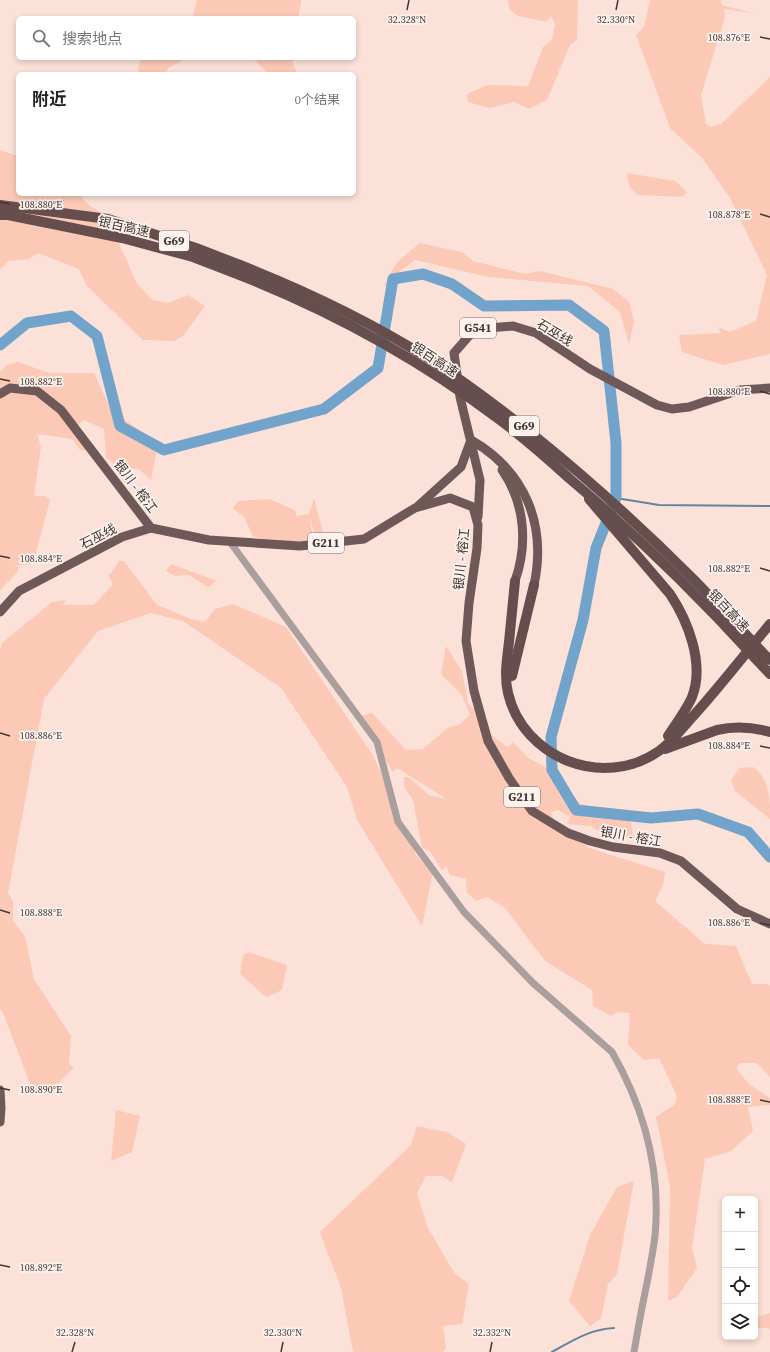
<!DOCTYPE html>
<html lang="zh">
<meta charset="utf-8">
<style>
:root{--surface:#fff;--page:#f2f2f2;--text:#222;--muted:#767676;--line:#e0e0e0}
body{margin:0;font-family:"Source Serif 4","Noto Sans SC",serif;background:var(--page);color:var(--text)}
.controls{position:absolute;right:12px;bottom:12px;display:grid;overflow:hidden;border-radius:6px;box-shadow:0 2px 6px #0003}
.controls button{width:36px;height:36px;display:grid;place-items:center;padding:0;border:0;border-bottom:1px solid var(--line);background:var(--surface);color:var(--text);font:20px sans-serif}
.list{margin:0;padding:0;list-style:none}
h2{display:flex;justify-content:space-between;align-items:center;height:52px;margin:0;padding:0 16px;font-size:17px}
h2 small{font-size:13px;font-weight:400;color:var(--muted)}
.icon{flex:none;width:22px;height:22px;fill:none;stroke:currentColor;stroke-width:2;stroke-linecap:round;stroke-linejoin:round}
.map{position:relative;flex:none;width:770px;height:1352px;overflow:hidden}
.search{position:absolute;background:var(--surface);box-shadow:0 2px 6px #0003;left:16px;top:16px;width:340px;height:44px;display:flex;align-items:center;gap:10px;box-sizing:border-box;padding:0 14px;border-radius:6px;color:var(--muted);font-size:15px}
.panel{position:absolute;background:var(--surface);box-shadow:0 2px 6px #0003;left:16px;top:72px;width:340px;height:124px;border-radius:6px}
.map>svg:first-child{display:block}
.green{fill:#fcc9b7}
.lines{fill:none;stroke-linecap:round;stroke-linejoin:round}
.stream{stroke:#63839d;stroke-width:2}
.river{stroke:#72a3ca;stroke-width:11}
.tertiary{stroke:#ab9f9e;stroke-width:7}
.trunk{stroke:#6e5858;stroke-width:9}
.motorway{stroke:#654e4d;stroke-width:10}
.motorway-bridge{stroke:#654e4d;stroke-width:10}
.ticks{fill:none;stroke:#413734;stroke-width:1.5}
.labels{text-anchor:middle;stroke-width:3.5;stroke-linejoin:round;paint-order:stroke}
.shield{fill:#fdf2ee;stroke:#796f6c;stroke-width:1}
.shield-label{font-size:12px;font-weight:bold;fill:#413734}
.street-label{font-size:13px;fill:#413734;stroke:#fdf2ee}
.ticks-label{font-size:10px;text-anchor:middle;fill:#413734;stroke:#fdf2ee;stroke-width:3.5;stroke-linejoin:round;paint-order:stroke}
</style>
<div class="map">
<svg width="770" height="1352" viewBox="0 0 770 1352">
<rect width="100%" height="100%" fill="#fbe1d8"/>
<g class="green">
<path d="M197 0H301V2L298 18H192Z"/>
<path d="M508 0H578L577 40 570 45 547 100 529 109 514 102 490 108 468 102 467 94 487 85 528 86 543 47 552 40 555 24 551 16 547 22 518 16 510 10Z"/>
<path d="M650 0H721L722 5 753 13 724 9 725 17 701 95 706 124 711 127 721 124 770 77V354L723 365 682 352 679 335 721 333 718 327 730 332 756 321 767 275 730 198 703 159 670 128 636 35 644 27Z"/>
<path d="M141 58H188L168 68 164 74H142L138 71Z"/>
<path d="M253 58H291L297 74H268Z"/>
<path d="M0 150 18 156V194H81L85 202 108 218 136 282 152 300 168 303 188 295 205 306 183 336 174 341 143 340 86 285 79 269 38 253 28 259 8 261 1 269 0 268Z"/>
<path d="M627 173 675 181 687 192 683 197 638 195 629 186Z"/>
<path d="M420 243 462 252 473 261 525 274 540 271 613 289 629 302 634 321 629 344 620 312 588 286 489 277 415 260 396 274 390 285H384L397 262Z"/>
<path d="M18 362 49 373H94L111 410 158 444 151 480 139 469 121 468 106 458 104 429 84 420 73 429 86 450H80L72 439 37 434 41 447 34 496H45L50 500 33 564 12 566 19 567 17 573 0 590V372L7 365Z"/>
<path d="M269 499 295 510 296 516 309 514 314 499 323 531 319 536 315 534 310 519 313 538 308 542 261 543V539L253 536 244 517 233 508 238 501Z"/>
<path d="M119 561H124L157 605 191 619 205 622 215 609 233 604 286 627 374 757 416 855 433 872 422 926 357 820 347 787 281 688 183 621 151 613 98 631 44 699 8 893 13 901V921L25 936 34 979 71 1036 69 1064 74 1068 46 1095 32 1089 3 1013 0 1009V651L2 643 52 602 66 600 63 605H94L113 584 109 576Z"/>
<path d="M171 564 217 581 208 587 189 575 175 576 166 571Z"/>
<path d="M446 646 462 671 468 703 477 712 480 726 507 747 513 742 528 758 562 776 566 789 581 804 619 812 625 819 630 817 633 836 610 839 591 826 567 824 570 817 558 810 551 812 553 821 589 848 665 872 663 885 655 901 705 944 736 946 752 984H768L770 986V1077L757 1063H739L737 1070 750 1085 770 1098V1105L748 1107 753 1131 731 1151 705 1159 692 1248 697 1268 677 1297 668 1301 670 1186 656 1117 675 1104 677 1096 659 1058 644 1060 628 1045 630 1013 618 1012 611 1016 593 1006 592 990 545 961 505 908 487 897 476 901 467 893 466 879 450 875 446 866 442 871 430 851 422 848 413 800 404 787V777H408L429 795 447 799 397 768 393 772 358 717 372 713 406 750 423 749 449 727 459 725 470 715 462 695 441 674Z"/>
<path d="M753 767C770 779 770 800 770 819L735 791 731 780 740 768Z"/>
<path d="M249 952 287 965 282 990 266 997 240 974 243 955Z"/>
<path d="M116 1110 140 1116 132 1152 111 1161Z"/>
<path d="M417 1126 447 1132 466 1144 452 1182 442 1176H426L417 1193 428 1228 455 1274 469 1284 462 1324 443 1326 446 1348 443 1352H353L341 1288 320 1232 411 1145Z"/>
<path d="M634 1181 617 1274 608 1284 601 1318 590 1326 569 1301 590 1235 617 1187Z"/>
<path d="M770 1313V1331L769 1328H755V1318Z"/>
</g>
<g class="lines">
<g class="stream">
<path d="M616 498 659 505 770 506"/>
<path d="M552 1352C572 1341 590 1329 614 1328"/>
</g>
<path class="river" d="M0 345 27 323 71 316 97 336 120 426 164 450 324 409 378 368 393 279 423 274 452 284 484 306 569 305 604 331 616 443V498L596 548 583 620 551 737 552 770 576 810 651 818 698 814 748 832 770 857"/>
<path class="tertiary" d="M230 542 377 742 398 822 464 912 533 983 612 1052C644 1108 661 1171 655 1236 653 1252 650 1267 647 1283 642 1306 638 1329 634 1352"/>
<g class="trunk">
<path d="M0 394 10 388 37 391 61 410 151 528 209 540 300 546 364 539 415 508 450 498 473 507 478 525 477 548 469 603 466 641 474 691 488 741 509 778 532 811 568 833 590 841 613 847 660 853 681 861 737 909 770 924"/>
<path d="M471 440C525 471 547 524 534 585"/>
<path d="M502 470C525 503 528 544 515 581"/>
<path d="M418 506 461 467 471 440"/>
<path d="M478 517 480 480 460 397 454 353 475 329 513 326 536 333 590 369 657 405 672 409 689 407 740 390 770 388"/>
<path d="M0 612 19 591 122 537 151 528"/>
<path d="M0 1090 1 1108 0 1122"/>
</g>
<g class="motorway">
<path d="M0 205 108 219 196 248 240 265"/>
<path d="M0 215H8L122 238 193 257 232 272"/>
<path d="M589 499 670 594C688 621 705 664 692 697 687 709 675 725 668 736"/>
<path d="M515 581C513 601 511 622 509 642 507 659 504 676 508 693 523 758 603 790 659 751 673 741 683 727 695 714 721 685 745 654 770 624"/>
<path d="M761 651 770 660"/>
<path d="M754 657 770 674"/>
<path d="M512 676 534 585"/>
<path d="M665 749 717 730C735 726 752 727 770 732"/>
</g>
<g class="motorway-bridge">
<path d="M240 265C306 291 371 322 431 360 483 394 531 432 578 472 643 528 704 587 761 651"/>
<path d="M232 272C328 309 418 358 500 420 524 438 547 458 570 479 636 535 696 593 754 657"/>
</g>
</g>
<path class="ticks" d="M407 10 409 0M616 10 618 0M760 37 770 39M0 202 10 204M760 214 770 217M0 379 10 381M760 391 770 394M0 556 10 558M760 568 770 571M0 733 10 736M760 746 770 748M0 910 10 913M760 923 770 925M0 1088 10 1090M760 1100 770 1102M0 1265 10 1267M72 1352 75 1342M281 1352 283 1342M490 1352 492 1342"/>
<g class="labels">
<g class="shield">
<rect x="159" y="231" width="30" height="20" rx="3"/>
<rect x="460" y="318" width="36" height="20" rx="3"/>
<rect x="509" y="416" width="30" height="20" rx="3"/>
<rect x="308" y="533" width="36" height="20" rx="3"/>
<rect x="504" y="787" width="36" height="20" rx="3"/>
</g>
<g class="shield-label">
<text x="174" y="245">G69</text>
<text x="478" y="332">G541</text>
<text x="524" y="430">G69</text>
<text x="326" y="547">G211</text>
<text x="522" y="801">G211</text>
</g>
<g class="street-label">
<text transform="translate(124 226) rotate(13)" y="5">银百高速</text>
<text transform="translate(555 332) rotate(31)" y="5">石巫线</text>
<text transform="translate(435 359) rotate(33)" y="5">银百高速</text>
<text transform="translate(136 486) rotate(53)" y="5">银川 - 榕江</text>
<text transform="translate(98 536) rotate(-27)" y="5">石巫线</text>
<text transform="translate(461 559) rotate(-84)" y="5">银川 - 榕江</text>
<text transform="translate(729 610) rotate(47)" y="5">银百高速</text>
<text transform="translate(631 836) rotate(10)" y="5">银川 - 榕江</text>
</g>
</g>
<g class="ticks-label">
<text x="407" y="23">32.328°N</text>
<text x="616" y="23">32.330°N</text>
<text x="729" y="41">108.876°E</text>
<text x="41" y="208">108.880°E</text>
<text x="729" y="218">108.878°E</text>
<text x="41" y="385">108.882°E</text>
<text x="729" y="395">108.880°E</text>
<text x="41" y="562">108.884°E</text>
<text x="729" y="572">108.882°E</text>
<text x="41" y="739">108.886°E</text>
<text x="729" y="749">108.884°E</text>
<text x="41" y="916">108.888°E</text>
<text x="729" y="926">108.886°E</text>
<text x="41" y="1093">108.890°E</text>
<text x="729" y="1103">108.888°E</text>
<text x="41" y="1271">108.892°E</text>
<text x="75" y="1336">32.328°N</text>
<text x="283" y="1336">32.330°N</text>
<text x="492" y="1336">32.332°N</text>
</g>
</svg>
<div class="controls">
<button>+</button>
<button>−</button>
<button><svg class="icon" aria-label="locate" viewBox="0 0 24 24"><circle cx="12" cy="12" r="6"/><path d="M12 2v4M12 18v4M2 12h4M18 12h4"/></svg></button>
<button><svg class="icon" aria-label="layers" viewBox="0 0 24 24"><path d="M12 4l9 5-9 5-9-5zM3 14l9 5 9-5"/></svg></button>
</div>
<div class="search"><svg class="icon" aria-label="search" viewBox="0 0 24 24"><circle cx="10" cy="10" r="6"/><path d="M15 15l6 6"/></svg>搜索地点</div>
<section class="panel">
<h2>附近<small>0个结果</small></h2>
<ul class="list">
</ul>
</section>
</div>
